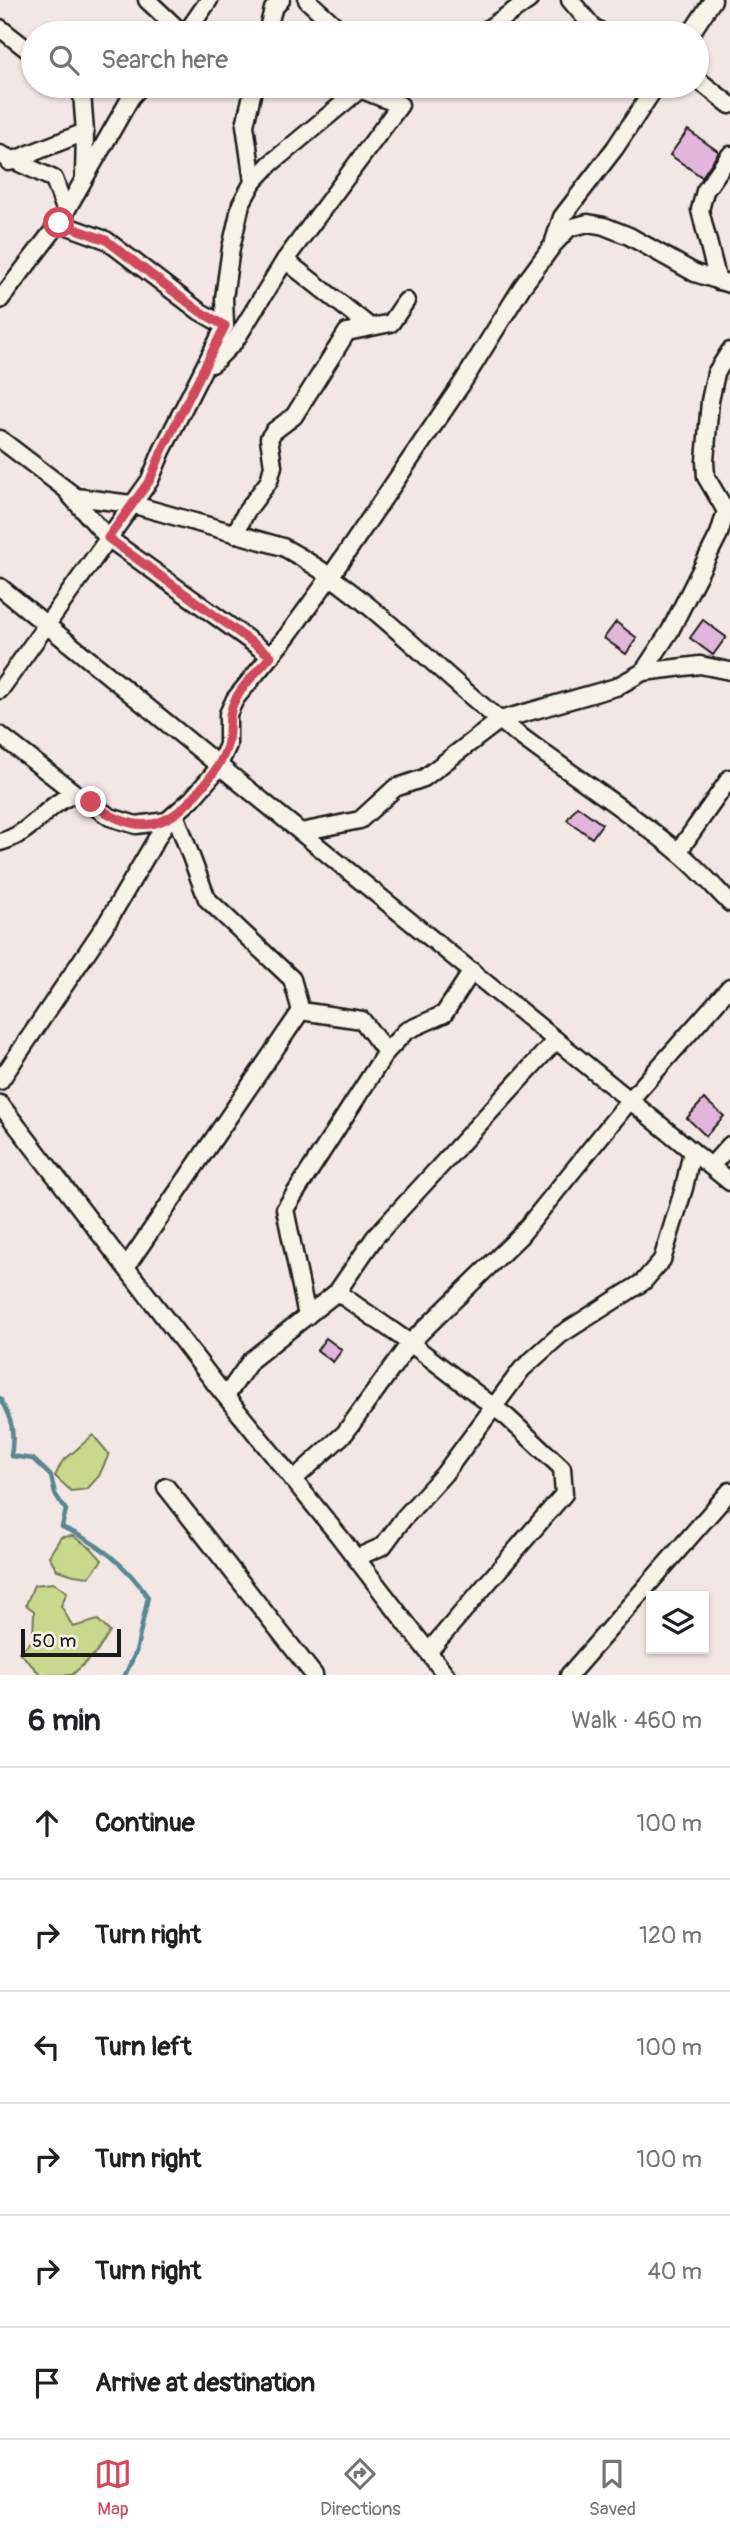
<!DOCTYPE html>
<meta charset="utf-8">
<style>
:root{--surface:#fff;--page:#f2f2f2;--text:#202124;--muted:#757577;--line:#e0e0e0;--accent:#d1495b}
body{margin:0;font-family:Pangolin,sans-serif;background:var(--page);color:var(--text)}
.controls{position:absolute;right:21px;bottom:21px;display:grid;overflow:hidden;border-radius:0px;box-shadow:0 2px 5px #0004}
.controls button{width:63px;height:63px;display:grid;place-items:center;padding:0;border:0;border-bottom:2px solid var(--line);background:var(--surface);color:var(--text);font:35px sans-serif}
.scale{position:absolute;left:21px;bottom:18px;width:100px;box-sizing:border-box;padding-left:7px;border:4px solid #1c1c1c;border-top:0;font-size:19px;line-height:24px;white-space:nowrap;color:#1c1c1c;-webkit-text-stroke:5px #f7f3e8;paint-order:stroke}
.stop{position:absolute;width:21px;height:21px;margin:-16px;border:5px solid #d1495b;border-radius:50%;background:#fff}
.stop.end{background:#d1495b;border-color:#fff;box-shadow:0 2px 7px #0008}
.list{margin:0;padding:0;list-style:none}
h2{display:flex;justify-content:space-between;align-items:center;height:91px;margin:0;padding:0 28px;font-size:30px}
h2 small{font-size:23px;font-weight:400;color:var(--muted)}
.list li{display:grid;grid-template-columns:46px 1fr auto;gap:21px;align-items:center;box-sizing:border-box;height:112px;padding:0 28px;border-top:2px solid var(--line)}
.list b{display:block;font-size:26px;white-space:nowrap}
.list em{font-size:23px;font-style:normal;color:var(--muted)}
.icon{flex:none;width:38px;height:38px;fill:none;stroke:currentColor;stroke-width:2;stroke-linecap:round;stroke-linejoin:round}
.map{position:relative;flex:none;width:730px;height:1675px;overflow:hidden}
.search{position:absolute;background:var(--surface);box-shadow:0 2px 5px #0004;left:21px;right:21px;top:21px;height:77px;display:flex;align-items:center;gap:18px;box-sizing:border-box;padding:0 24px;border-radius:38px;color:var(--muted);font-size:26px}
.sheet{height:763px;background:var(--surface)}
nav{display:flex;justify-content:space-around;align-items:center;box-sizing:border-box;height:98px;border-top:2px solid var(--line);background:var(--surface);font-size:19px;color:var(--muted)}
nav a{display:grid;justify-items:center;gap:4px}
nav .on{color:var(--accent)}
.map>svg:first-child{display:block}
.green{fill:#c8d98d;stroke:#727a54;stroke-width:2}
.lines{fill:none;stroke-linecap:round;stroke-linejoin:round}
.stream{stroke:#588791;stroke-width:4.5}
.building{fill:#e2b6db;stroke:#1c1c1c;stroke-width:2}
.minor-casing{stroke:#1c1c1c;stroke-width:21}
.minor{stroke:#f7f3e8;stroke-width:16}
.route{stroke:#d1495b;stroke-width:9}
</style>
<div class="map">
<svg width="730" height="1675" viewBox="0 0 730 1675">
<rect width="100%" height="100%" fill="#f3e7e5"/>
<filter id="ink" filterUnits="userSpaceOnUse"><feTurbulence type="fractalNoise" baseFrequency=".0143" numOctaves="2"/><feDisplacementMap in="SourceGraphic" scale="14" xChannelSelector="R" yChannelSelector="G"/><feConvolveMatrix kernelMatrix="1 2 1 2 8 2 1 2 1" color-interpolation-filters="sRGB"/></filter>
<g filter="url(#ink)">
<g class="green">
<path d="M93 1435 109 1454 99 1476 87 1489 71 1491 55 1476 62 1462Z"/>
<path d="M73 1536 91 1548 102 1560 89 1577 74 1575 57 1570 49 1556 61 1537Z"/>
<path d="M54 1583 67 1592 61 1606 73 1627 98 1620 110 1632 97 1652 72 1675H41L19 1652 33 1640 34 1611 26 1605 34 1585Z"/>
</g>
<g class="lines">
<path class="stream" d="M0 1398C12 1421 15 1430 11 1456L33 1459 51 1476 55 1494 66 1510 62 1527C97 1542 127 1566 148 1597L136 1652 125 1675"/>
</g>
<g class="building">
<path d="M688 130 719 152 702 177 670 155Z"/>
<path d="M703 620 726 637 713 655 690 638Z"/>
<path d="M616 622 637 638 626 654 604 638Z"/>
<path d="M577 806 602 824 592 838 567 820Z"/>
<path d="M704 1099 724 1116 706 1136 687 1118Z"/>
<path d="M326 1338 342 1350 333 1362 317 1350Z"/>
</g>
<g class="lines">
<g class="minor-casing">
<g id="minor">
<path d="M147 0 182 33"/>
<path d="M307 0 343 33"/>
<path d="M570 0 593 27 603 33"/>
<path d="M0 28 33 54"/>
<path d="M186 33 209 0"/>
<path d="M267 33 273 9 281 0"/>
<path d="M482 33 529 0"/>
<path d="M691 33 713 0"/>
<path d="M697 79 730 105"/>
<path d="M73 86 82 93 85 132 84 177"/>
<path d="M0 154 54 179 66 212"/>
<path d="M9 162 85 132"/>
<path d="M253 182 245 125 254 86"/>
<path d="M59 223 106 240 199 311 225 326"/>
<path d="M554 241 562 217 615 148 656 86"/>
<path d="M285 260 369 326"/>
<path d="M718 281 700 210 705 191 730 155"/>
<path d="M0 300 59 223 131 97 141 86"/>
<path d="M212 364 235 341 285 260 400 105 360 89"/>
<path d="M0 439 76 497 131 504 283 547C365 591 429 664 502 722 559 767 621 805 677 851 696 866 713 886 730 903"/>
<path d="M69 494 108 538 271 656"/>
<path d="M726 511 706 477 705 461 710 401 716 373 730 351"/>
<path d="M235 534 246 512 269 481 273 466 269 438 274 431 294 416 347 332 391 323 406 301"/>
<path d="M0 587 730 1182"/>
<path d="M643 672 670 631 719 534 726 511 730 509"/>
<path d="M0 690 150 480 162 451 225 326 224 298 231 248 241 204 253 182 270 164 364 86"/>
<path d="M0 735 76 794 110 817 136 825 167 821"/>
<path d="M175 814 207 899 292 979 301 1011 362 1020 386 1052"/>
<path d="M301 832 360 820 395 788 424 778 500 720 616 687 643 672 700 665 730 671"/>
<path d="M0 842C33 834 47 802 76 794"/>
<path d="M678 852 730 778"/>
<path d="M0 1081 108 921 167 821 192 799 216 771 228 745V714L235 699 287 636 330 577 461 385 522 287 553 245 569 228 588 223 604 226 629 236 695 273 730 284"/>
<path d="M0 1104 218 1387 339 1536 446 1675"/>
<path d="M711 1166 730 1145"/>
<path d="M126 1267 301 1011"/>
<path d="M337 1292 410 1343 507 1417 562 1468 564 1494 429 1651"/>
<path d="M307 1316 285 1209 386 1052 406 1031 444 1014 472 971"/>
<path d="M226 1396 251 1360 337 1292 375 1237 556 1040"/>
<path d="M293 1480 345 1433 410 1343 520 1236 630 1100 730 987"/>
<path d="M166 1487 314 1675"/>
<path d="M356 1558 383 1546 403 1519 444 1474 522 1369 560 1335 643 1282 662 1260 684 1188 692 1151"/>
<path d="M569 1675 730 1491"/>
</g>
</g>
<use href="#minor" class="minor"/>
</g>
</g>
<g class="lines" filter="url(#ink)">
<path class="route" d="M59 223 106 240 199 311 225 326 162 451 150 480 108 538 271 656C259 670 242 685 234 702 226 717 232 733 226 749 220 766 210 779 197 793 164 833 132 834 91 802"/>
</g>
</svg>
<div class="controls">
<button><svg class="icon" aria-label="layers" viewBox="0 0 24 24"><path d="M12 4l9 5-9 5-9-5zM3 14l9 5 9-5"/></svg></button>
</div>
<div class="scale">50 m</div>
<div class="stop" style="left:59px;top:223px"></div>
<div class="stop end" style="left:91px;top:802px"></div>
<div class="search"><svg class="icon" aria-label="search" viewBox="0 0 24 24"><circle cx="10" cy="10" r="6"/><path d="M15 15l6 6"/></svg>Search here</div>
</div>
<section class="sheet">
<h2>6 min<small>Walk · 460 m</small></h2>
<ul class="list">
<li><svg class="icon" aria-label="ahead" viewBox="0 0 24 24"><path d="M12 20V5M6 11l6-6 6 6"/></svg><div><b>Continue</b></div><em>100 m</em></li>
<li><svg class="icon" aria-label="right" viewBox="0 0 24 24"><path d="M7 20v-9h11M14 6l5 5-5 5"/></svg><div><b>Turn right</b></div><em>120 m</em></li>
<li><svg class="icon" aria-label="left" viewBox="0 0 24 24"><path d="M17 20v-9H6M10 6l-5 5 5 5"/></svg><div><b>Turn left</b></div><em>100 m</em></li>
<li><svg class="icon" aria-label="right" viewBox="0 0 24 24"><path d="M7 20v-9h11M14 6l5 5-5 5"/></svg><div><b>Turn right</b></div><em>100 m</em></li>
<li><svg class="icon" aria-label="right" viewBox="0 0 24 24"><path d="M7 20v-9h11M14 6l5 5-5 5"/></svg><div><b>Turn right</b></div><em>40 m</em></li>
<li><svg class="icon" aria-label="arrive" viewBox="0 0 24 24"><path d="M6 21V4h12l-3 4 3 4H6"/></svg><div><b>Arrive at destination</b></div></li>
</ul>
</section>
<nav>
<a class="on"><svg class="icon" aria-label="map" viewBox="0 0 24 24"><path d="M3 6l6-2 6 2 6-2v14l-6 2-6-2-6 2zM9 4v14M15 6v14"/></svg>Map</a>
<a><svg class="icon" aria-label="directions" viewBox="0 0 24 24"><path d="M12 3l9 9-9 9-9-9zM9 14v-3h6M13 9l2 2-2 2"/></svg>Directions</a>
<a><svg class="icon" aria-label="saved" viewBox="0 0 24 24"><path d="M7 4h10v16l-5-4-5 4z"/></svg>Saved</a>
</nav>
